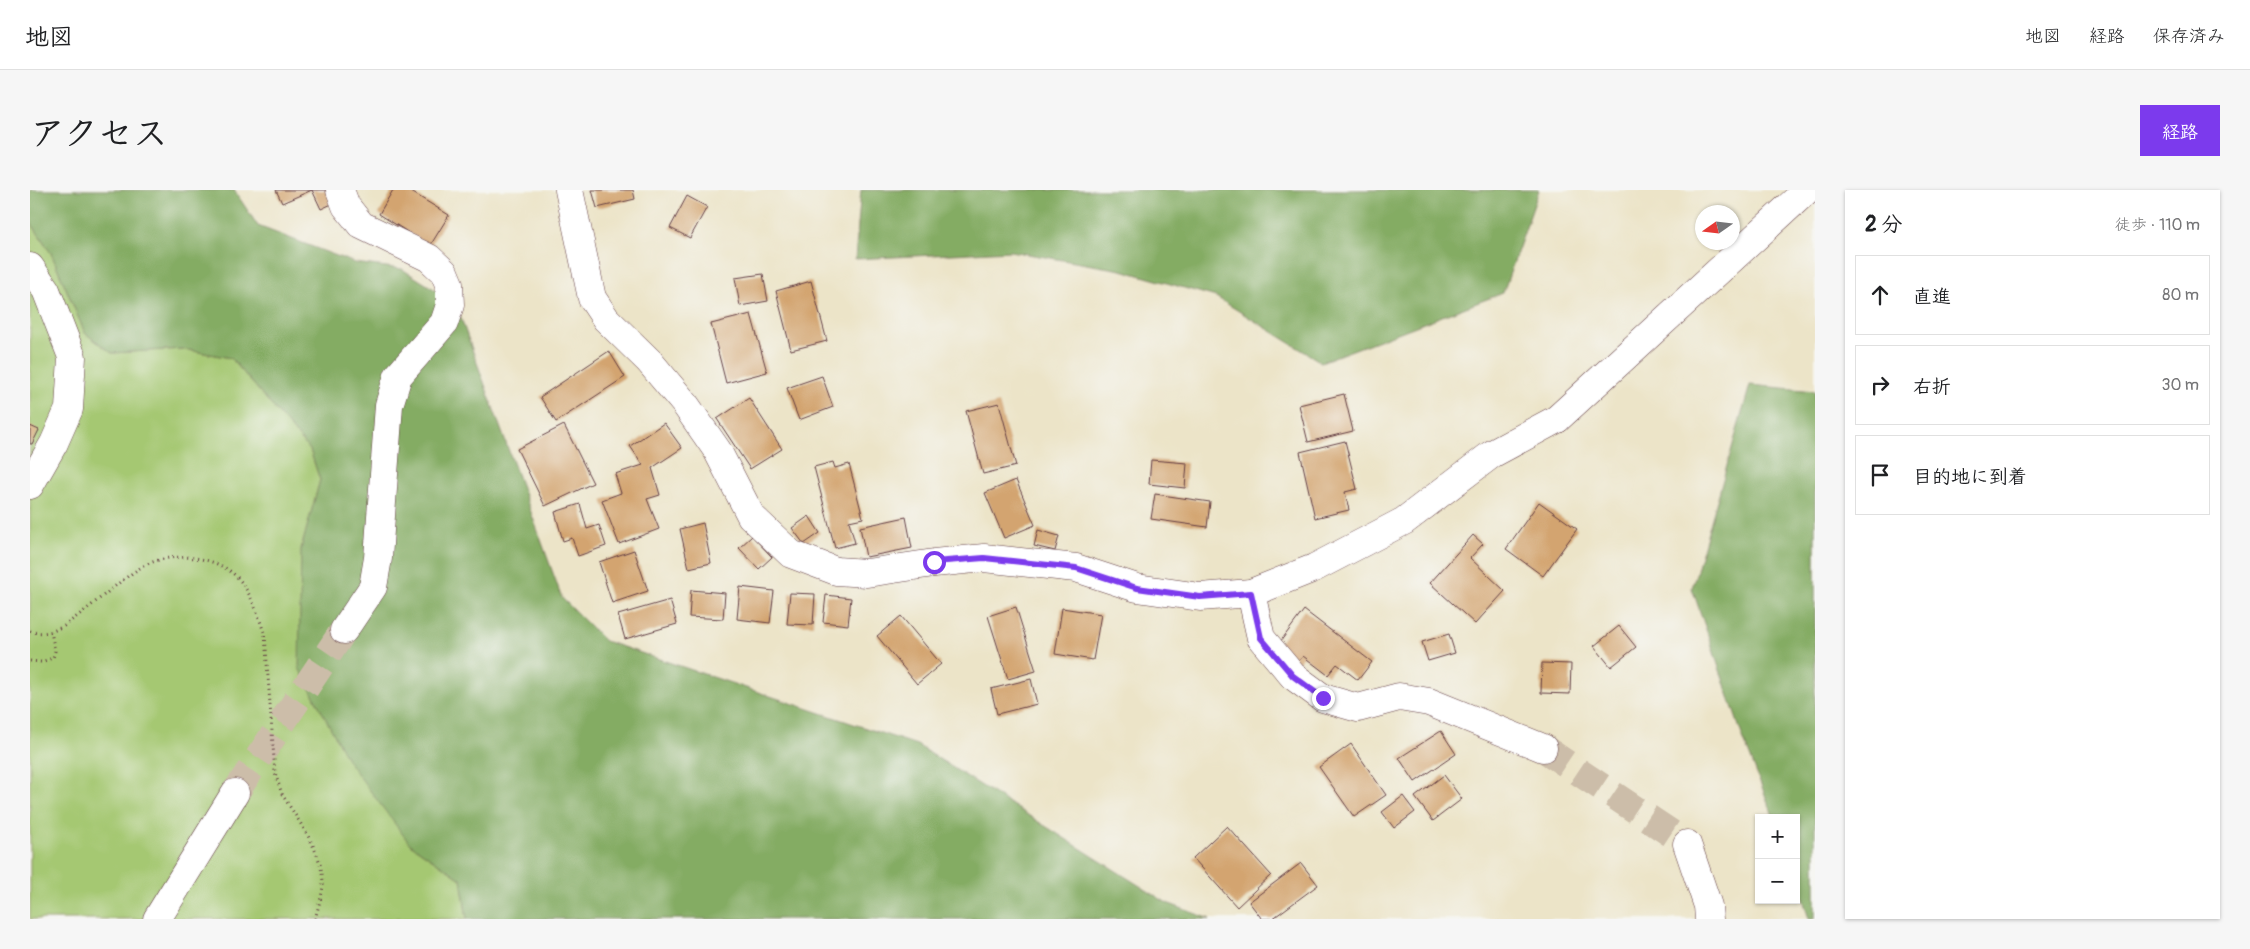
<!DOCTYPE html>
<html lang="ja">
<meta charset="utf-8">
<style>
:root{--surface:#fff;--page:#f6f6f6;--text:#202124;--muted:#757577;--line:#e0e0e0;--accent:#7c3aed}
body{margin:0;font-family:Pangolin,"Klee One",sans-serif;background:var(--page);color:var(--text)}
.controls{position:absolute;right:15px;bottom:15px;display:grid;overflow:hidden;border-radius:0px;box-shadow:0 1px 4px #0004}
.controls button{width:45px;height:45px;display:grid;place-items:center;padding:0;border:0;border-bottom:1px solid var(--line);background:var(--surface);color:var(--text);font:25px sans-serif}
.compass{position:absolute;left:1665px;top:15px;width:45px;height:45px;border-radius:50%;background:var(--surface);box-shadow:0 1px 4px #0004;rotate:256deg}
.stop{position:absolute;width:15px;height:15px;margin:-11px;border:4px solid #7c3aed;border-radius:50%;background:#fff}
.stop.end{background:#7c3aed;border-color:#fff;box-shadow:0 1px 5px #0008}
.list{margin:0;padding:0;list-style:none}
h2{display:flex;justify-content:space-between;align-items:center;height:65px;margin:0;padding:0 20px;font-size:21px}
h2 small{font-size:16px;font-weight:400;color:var(--muted)}
.list li{display:grid;grid-template-columns:32px 1fr auto;gap:15px;align-items:center;box-sizing:border-box;height:80px;margin:0 10px 10px;padding:0 10px;border:1px solid var(--line);border-radius:0px}
.list b{display:block;font-size:19px;white-space:nowrap}
.list em{font-size:16px;font-style:normal;color:var(--muted)}
.icon{flex:none;width:28px;height:28px;fill:none;stroke:currentColor;stroke-width:2;stroke-linecap:round;stroke-linejoin:round}
.map{position:relative;flex:none;width:1785px;height:729px;overflow:hidden;border-radius:0px}
header{display:flex;align-items:center;gap:30px;box-sizing:border-box;height:70px;padding:0 25px;background:var(--surface);border-bottom:1px solid var(--line)}
header strong{font-size:24px}
nav{display:flex;gap:28px;margin-inline-start:auto;font-size:18px}
.intro{display:flex;align-items:center;justify-content:space-between;box-sizing:border-box;height:120px;padding:0 30px}
h1{margin:0;font-size:35px}
.button{padding:12px 22px;border-radius:0px;background:var(--accent);color:#fff;font-size:18px;font-weight:700}
main{display:flex;gap:30px;padding:0 30px}
aside{flex:1;background:var(--surface);border-radius:0px;box-shadow:0 1px 4px #0004}
.map>svg:first-child{display:block}
.green{fill:#a5c872;stroke:#78744e}
.forest{fill:#84ac64;stroke:#676648}
.building{fill:#d3a46f}
.lines{fill:none;stroke-linecap:round;stroke-linejoin:round}
.minor-tunnel{stroke:#ccbda9;stroke-width:28;stroke-dasharray:28 14;stroke-linecap:butt}
.minor-casing{stroke:#623d43;stroke-width:29}
.tertiary-casing{stroke:#623d43;stroke-width:29}
.path{stroke:#623d43;stroke-width:3;stroke-dasharray:1 4;stroke-linecap:butt}
.minor{stroke:#fff;stroke-width:28}
.tertiary{stroke:#fff;stroke-width:28}
.path-bridge{stroke:#623d43;stroke-width:3;stroke-dasharray:1 4;stroke-linecap:butt}
.route{stroke:#7c3aed;stroke-width:6}
</style>
<header>
<strong>地図</strong>
<nav><a>地図</a><a>経路</a><a>保存済み</a></nav>
</header>
<div class="intro"><h1>アクセス</h1><a class="button">経路</a></div>
<main>
<div class="map">
<svg width="1785" height="729" viewBox="0 0 1785 729">
<rect width="100%" height="100%" fill="#f6f6f2"/>
<filter id="ink" filterUnits="userSpaceOnUse"><feTurbulence type="fractalNoise" baseFrequency=".02" numOctaves="2"/><feDisplacementMap in="SourceGraphic" scale="10" xChannelSelector="R" yChannelSelector="G"/><feConvolveMatrix kernelMatrix="1 2 1 2 8 2 1 2 1" color-interpolation-filters="sRGB"/></filter>
<filter id="wash" filterUnits="userSpaceOnUse"><feTurbulence type="fractalNoise" baseFrequency=".0096" numOctaves="4" result="noise"/><feDisplacementMap in="SourceGraphic" scale="20" xChannelSelector="R" yChannelSelector="G"/><feGaussianBlur stdDeviation="1.12" result="paint"/><feColorMatrix in="noise" values="0 0 0 0 0 0 0 0 0 0 0 0 0 0 0 0 0 1.4 0 .05"/><feComposite in="paint" operator="in"/></filter>
<g filter="url(#wash)">
<rect width="100%" height="100%" fill="#ece4c8"/>
<path class="green" d="M0 31 21 63 55 143 82 163 153 159 201 168 280 260 290 290 271 360 380 654 431 689 437 729H0Z"/>
<g class="forest">
<path d="M0 0H204L228 36 325 73 372 79 425 112 532 408 575 451 887 555 1137 713 1180 729H437L431 689 380 654 318 571 269 478 271 359 290 290 280 260 201 168 153 159 82 163 55 143 21 63 0 31Z"/>
<path d="M831 0H1509L1473 103 1291 172 1186 107 1091 80 980 61 825 69Z"/>
<path d="M1720 195 1785 201V729H1779L1766 686V628H1744L1713 548 1662 398Z"/>
</g>
<g id="blocks">
<g class="building">
<path d="M246 0H282L252 13Z"/>
<path d="M282 0H300L306 12 291 19Z"/>
<path d="M363 0H378L419 25 400 56 349 24Z"/>
<path d="M562 0H603L605 9 567 18Z"/>
<path d="M657 6 677 17 660 48 640 38Z"/>
<path d="M733 84 738 111 710 116 705 88Z"/>
<path d="M781 91 797 151 761 160 746 101Z"/>
<path d="M721 124 737 182 696 193 681 134Z"/>
<path d="M579 161 595 187 526 232 510 207Z"/>
<path d="M792 186 803 217 769 230 757 198Z"/>
<path d="M1314 204 1323 241 1278 252 1269 215Z"/>
<path d="M719 208 752 259 720 279 687 229Z"/>
<path d="M969 213 986 276 953 284 936 221Z"/>
<path d="M634 233 652 258 622 278 630 305 617 309 629 339 589 354 572 310 591 303 585 284 613 275 600 256Z"/>
<path d="M534 235 563 293 515 316 487 259Z"/>
<path d="M0 236 9 240 2 254H0Z"/>
<path d="M1315 251 1327 299 1315 302 1319 320 1285 328 1270 262Z"/>
<path d="M1121 270 1157 273 1155 298 1119 294Z"/>
<path d="M803 272 805 278 819 274 833 328 819 331 825 353 805 358 784 277Z"/>
<path d="M986 290 1005 335 974 348 955 303Z"/>
<path d="M1125 304 1180 312 1177 337 1121 329Z"/>
<path d="M1509 312 1547 339 1513 386 1476 359Z"/>
<path d="M550 314 557 339 569 335 576 356 548 366 542 348 533 351 525 322Z"/>
<path d="M779 326 790 343 774 354 762 338Z"/>
<path d="M876 327 882 358 836 367 830 337Z"/>
<path d="M673 333 681 373 659 378 650 339Z"/>
<path d="M1008 340 1029 346 1025 361 1004 356Z"/>
<path d="M1443 345 1453 354 1440 368 1475 401 1445 434 1400 393Z"/>
<path d="M722 346 742 367 729 379 709 358Z"/>
<path d="M604 360 618 401 582 413 569 372Z"/>
<path d="M710 397 744 401 740 433 707 429Z"/>
<path d="M661 400 695 403 693 429 659 427Z"/>
<path d="M760 403 785 404 783 435 757 434Z"/>
<path d="M796 405 821 408 818 435 793 432Z"/>
<path d="M640 410 647 434 595 449 588 425Z"/>
<path d="M986 417 1006 481 978 489 958 426Z"/>
<path d="M1032 418 1071 424 1063 470 1025 464Z"/>
<path d="M1274 420 1342 472 1328 490 1307 474 1298 485 1273 466 1268 472 1247 456Z"/>
<path d="M871 426 911 474 887 494 847 446Z"/>
<path d="M1589 436 1606 457 1581 477 1564 456Z"/>
<path d="M1419 444 1425 463 1398 471 1392 452Z"/>
<path d="M1512 473 1541 474 1540 504 1511 503Z"/>
<path d="M1001 489 1007 514 967 524 961 499Z"/>
<path d="M1411 541 1426 564 1385 592 1369 568Z"/>
<path d="M1321 554 1356 605 1324 627 1289 577Z"/>
<path d="M1414 585 1432 609 1403 631 1385 607Z"/>
<path d="M1373 606 1385 622 1364 638 1352 622Z"/>
<path d="M1197 636 1241 685 1207 717 1163 668Z"/>
<path d="M1271 673 1288 695 1242 729H1232L1219 712Z"/>
</g>
</g>
</g>
<g filter="url(#ink)">
<use href="#blocks" fill-opacity="0" stroke="#623d43" stroke-width="1"/>
<g class="lines">
<g class="minor-tunnel">
<path d="M1513 558 1657 654"/>
<path d="M205 603 314 440"/>
</g>
<g class="minor-casing">
<g id="minor">
<path d="M310 0 316 16 331 35 399 68 414 82 419 94 420 115 414 133 368 186 359 215 348 368 343 397 314 440"/>
<path d="M539 0 562 108 576 129 619 171 655 214 687 260 721 326 761 364 806 381 837 383 904 373 954 368 1046 378 1107 398 1170 407 1221 403 1284 378 1374 331 1462 264 1527 229"/>
<path d="M0 77 16 100 42 167 39 219 24 253 0 295"/>
<path d="M1221 403 1231 448 1263 486 1293 508 1328 518 1369 507 1399 512 1513 558"/>
<path d="M1657 654 1678 716 1679 729"/>
<path d="M127 729 205 603"/>
</g>
</g>
<g class="tertiary-casing">
<path id="tertiary" d="M1527 229 1777 0"/>
</g>
<g class="path">
<path d="M0 441C13 445 22 442 34 436 60 418 84 395 110 378 139 360 191 364 212 393 223 408 229 428 235 445"/>
<path d="M0 471 11 472 23 468 25 461 21 442"/>
<path d="M252 604C268 631 293 661 293 695 292 706 288 718 285 729"/>
</g>
<use href="#minor" class="minor"/>
<use href="#tertiary" class="tertiary"/>
<path class="path-bridge" d="M235 445 245 583 252 604"/>
</g>
</g>
<g class="lines" filter="url(#ink)">
<path class="route" d="M904 372 954 368 1046 378 1107 398 1170 407 1221 403 1231 448 1263 486 1293 508"/>
</g>
</svg>
<div class="controls">
<button>+</button>
<button>−</button>
</div>
<svg class="compass" viewBox="-18 -18 36 36"><path d="M0-13l5 13h-10z" fill="#e53935"/><path d="M0 13l5-13h-10z" fill="#757577"/></svg>
<div class="stop" style="left:904px;top:372px"></div>
<div class="stop end" style="left:1293px;top:508px"></div>
</div>
<aside>
<h2>2 分<small>徒歩 · 110 m</small></h2>
<ul class="list">
<li><svg class="icon" aria-label="ahead" viewBox="0 0 24 24"><path d="M12 20V5M6 11l6-6 6 6"/></svg><div><b>直進</b></div><em>80 m</em></li>
<li><svg class="icon" aria-label="right" viewBox="0 0 24 24"><path d="M7 20v-9h11M14 6l5 5-5 5"/></svg><div><b>右折</b></div><em>30 m</em></li>
<li><svg class="icon" aria-label="arrive" viewBox="0 0 24 24"><path d="M6 21V4h12l-3 4 3 4H6"/></svg><div><b>目的地に到着</b></div></li>
</ul>
</aside>
</main>
